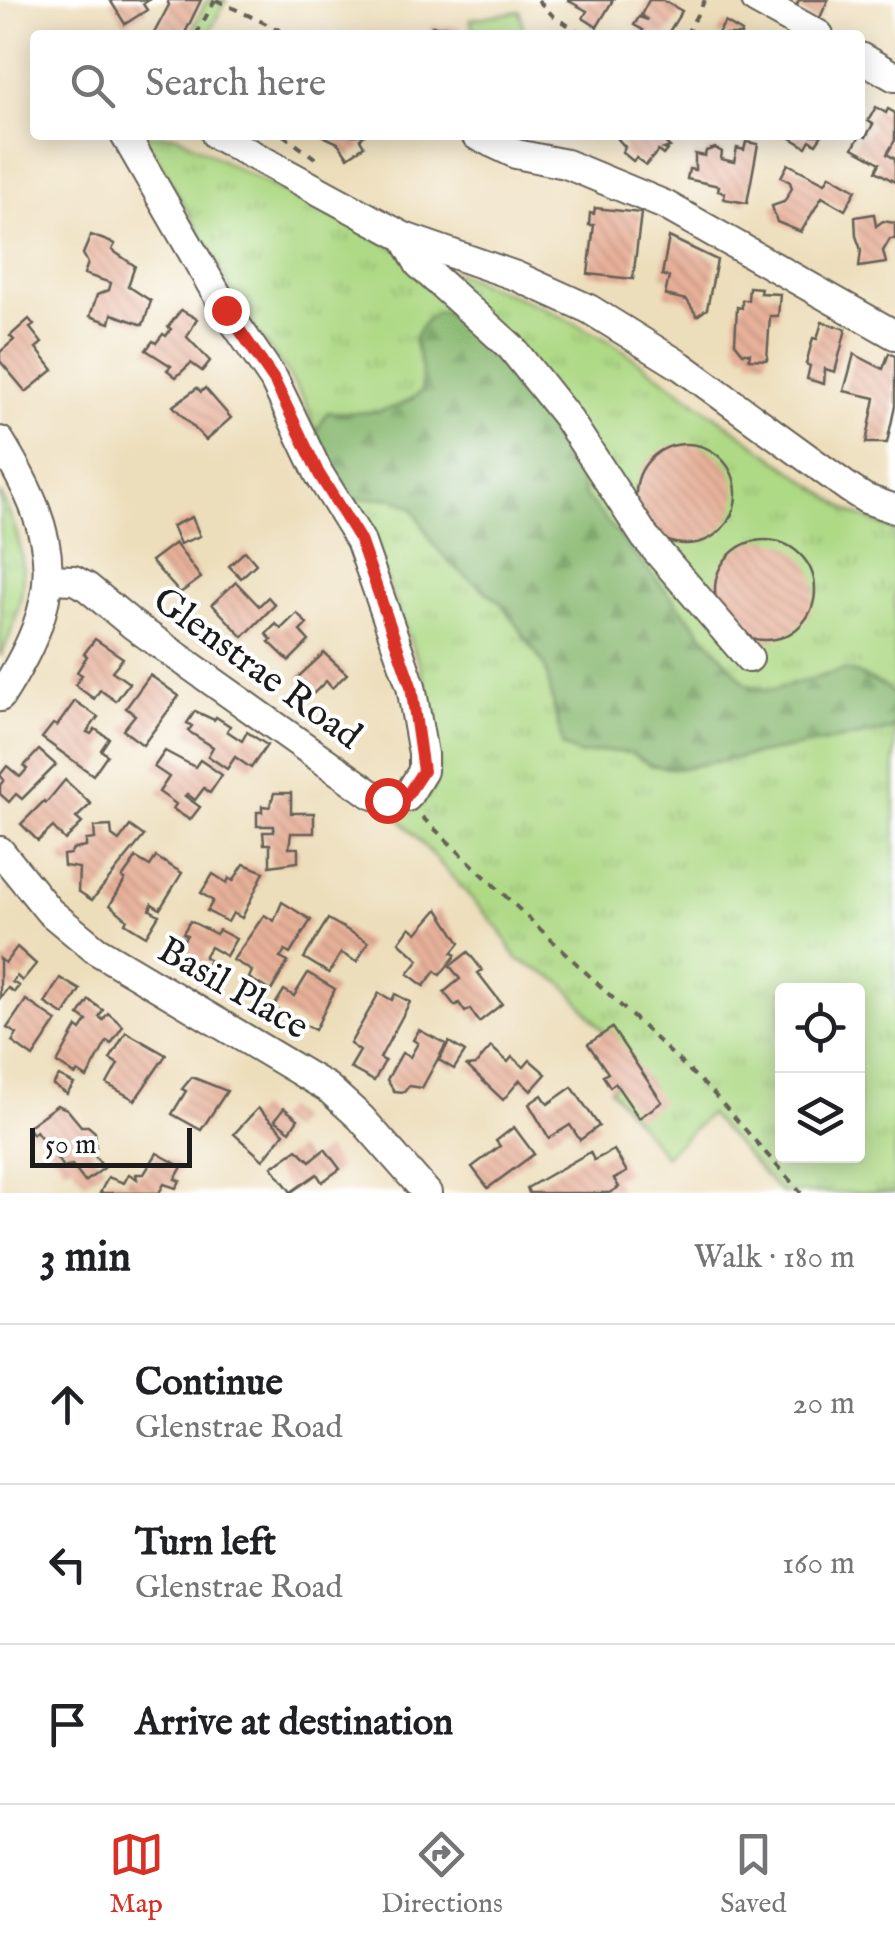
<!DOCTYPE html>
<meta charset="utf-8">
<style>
:root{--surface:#fff;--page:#f6f6f6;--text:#202124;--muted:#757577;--line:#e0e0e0;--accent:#d93025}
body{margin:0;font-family:"IM FELL English",serif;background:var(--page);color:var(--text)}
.controls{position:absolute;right:30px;bottom:30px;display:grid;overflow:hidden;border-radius:10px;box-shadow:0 5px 25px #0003}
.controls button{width:90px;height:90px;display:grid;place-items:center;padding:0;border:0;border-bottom:2px solid var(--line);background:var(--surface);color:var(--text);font:50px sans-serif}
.scale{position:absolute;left:30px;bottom:25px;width:162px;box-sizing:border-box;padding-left:10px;border:5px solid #1c1c1c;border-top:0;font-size:28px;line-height:35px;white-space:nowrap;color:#1c1c1c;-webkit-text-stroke:8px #fff;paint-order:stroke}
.stop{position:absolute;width:30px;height:30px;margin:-22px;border:8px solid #d93025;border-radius:50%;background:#fff}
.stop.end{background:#d93025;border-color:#fff;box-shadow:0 2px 10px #0008}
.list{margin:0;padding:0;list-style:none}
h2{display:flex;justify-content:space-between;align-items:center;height:130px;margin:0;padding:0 40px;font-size:42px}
h2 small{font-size:32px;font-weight:400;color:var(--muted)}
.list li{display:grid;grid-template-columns:65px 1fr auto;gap:30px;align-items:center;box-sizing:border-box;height:160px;padding:0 40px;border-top:2px solid var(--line)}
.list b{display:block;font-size:38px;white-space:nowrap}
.list p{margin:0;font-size:32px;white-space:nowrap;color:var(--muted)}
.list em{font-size:32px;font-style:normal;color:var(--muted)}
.icon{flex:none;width:55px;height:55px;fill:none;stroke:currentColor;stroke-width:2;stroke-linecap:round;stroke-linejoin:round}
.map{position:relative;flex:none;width:895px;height:1193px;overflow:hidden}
.search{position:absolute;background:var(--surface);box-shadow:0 5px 25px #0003;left:30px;right:30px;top:30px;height:110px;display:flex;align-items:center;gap:25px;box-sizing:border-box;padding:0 35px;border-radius:10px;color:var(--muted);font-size:38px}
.sheet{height:610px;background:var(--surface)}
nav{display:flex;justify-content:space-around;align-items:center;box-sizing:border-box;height:140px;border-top:2px solid var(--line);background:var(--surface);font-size:28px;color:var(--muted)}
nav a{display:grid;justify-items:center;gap:5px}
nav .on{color:var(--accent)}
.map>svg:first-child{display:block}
.grass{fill:url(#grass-tufts);stroke:#657a50;stroke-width:2.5;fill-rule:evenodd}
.forest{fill:url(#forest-firs);stroke:#536a47;stroke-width:2.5}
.pitch{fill:#aed985;stroke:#657a50;stroke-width:2.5}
.building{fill:url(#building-back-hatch)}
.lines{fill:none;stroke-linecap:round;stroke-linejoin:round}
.minor-casing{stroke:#656054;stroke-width:32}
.path{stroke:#656054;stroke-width:4;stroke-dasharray:8 8;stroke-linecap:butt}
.minor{stroke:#fff;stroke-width:28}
.route{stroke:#d93025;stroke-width:12}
.labels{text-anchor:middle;stroke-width:8;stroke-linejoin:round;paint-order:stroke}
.street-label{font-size:38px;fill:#1c1c1c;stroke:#fff}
</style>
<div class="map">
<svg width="895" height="1193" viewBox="0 0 895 1193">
<defs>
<pattern id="grass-tufts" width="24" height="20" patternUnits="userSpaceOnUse" patternTransform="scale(2.5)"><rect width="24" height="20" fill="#aed985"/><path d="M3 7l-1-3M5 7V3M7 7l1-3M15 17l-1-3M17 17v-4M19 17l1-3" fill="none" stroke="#95ba72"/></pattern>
<pattern id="forest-firs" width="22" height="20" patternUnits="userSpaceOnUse" patternTransform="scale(2.5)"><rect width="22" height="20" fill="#8ab972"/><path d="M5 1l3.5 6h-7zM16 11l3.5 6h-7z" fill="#769e62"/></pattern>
<pattern id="building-back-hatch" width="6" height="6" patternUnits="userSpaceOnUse" patternTransform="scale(2.5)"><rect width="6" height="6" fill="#e7b099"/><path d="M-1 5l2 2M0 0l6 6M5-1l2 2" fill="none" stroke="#c69783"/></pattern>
</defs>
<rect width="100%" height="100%" fill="#fff"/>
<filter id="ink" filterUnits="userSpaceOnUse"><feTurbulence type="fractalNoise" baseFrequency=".01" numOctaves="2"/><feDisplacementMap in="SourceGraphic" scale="20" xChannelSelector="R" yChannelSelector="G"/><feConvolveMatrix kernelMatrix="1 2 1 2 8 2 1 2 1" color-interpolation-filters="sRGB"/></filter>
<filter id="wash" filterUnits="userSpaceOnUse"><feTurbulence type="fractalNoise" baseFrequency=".0048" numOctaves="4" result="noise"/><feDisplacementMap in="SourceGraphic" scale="40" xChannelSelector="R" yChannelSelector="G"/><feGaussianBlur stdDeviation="2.25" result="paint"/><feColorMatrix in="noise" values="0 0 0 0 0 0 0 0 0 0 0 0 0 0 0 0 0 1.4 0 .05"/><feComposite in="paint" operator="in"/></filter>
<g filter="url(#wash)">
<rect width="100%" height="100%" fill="#eddebb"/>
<g class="grass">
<path d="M207 0H226L208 35H190Z"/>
<path d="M143 135H176L234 167 409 255 542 307 613 343 849 511 895 531V1193H781L709 1114 665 1156 610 1089 624 1079 622 1054 571 992 560 981 517 959 500 930 399 818 421 805 433 790 438 767 434 719 421 669 355 499 325 457 305 401 284 368 236 304 217 261ZM782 991H858V1156H782Z"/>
<path d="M0 493C31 554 30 596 0 657Z"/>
</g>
<path class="forest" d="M448 311 501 353 575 449 584 495 746 684 769 691 843 670 856 673 886 687 895 698V724L891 730 676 769 650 765 631 753 603 751 580 755 563 747 545 666 501 603 453 566 433 544 413 508 393 498 354 499 325 457 316 432 327 412C364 413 393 416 422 391V369L414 339C423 322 429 312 448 311Z"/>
<path class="pitch" d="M520 11 524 35H473L471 19Z"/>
<g id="blocks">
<g class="building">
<path d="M110 0H149L143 4 147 10 125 24Z"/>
<path d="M167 0H201L184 35H153L169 5Z"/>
<path d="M567 0H613L597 27 583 18 587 11Z"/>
<path d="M649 0H662L682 11 667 35H640L643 30 634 25 639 17 648 20 641 15Z"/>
<path d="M799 0H828L818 22 795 8Z"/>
<path d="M725 22 742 32 741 35H717Z"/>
<path d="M432 26 459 27V35H432Z"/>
<path d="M876 107 886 113 888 109 895 113V140L887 154 895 159V182L876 171 880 163 853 148 861 134 866 137 873 124 868 121Z"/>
<path d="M321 135H365L360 139 364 146 348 157 338 143Z"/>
<path d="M622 135H662L660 138 670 147 664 149 667 150 663 155 658 151 646 165 636 158 633 161 622 152 625 147 618 139Z"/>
<path d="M786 135H822L816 144 810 140 806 147Z"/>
<path d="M746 142 758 144 747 203 724 199 725 193 718 191 719 186 687 179 689 169 695 170V154L705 156 706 151 715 148 722 152 721 159 734 162 737 148 744 150Z"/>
<path d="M788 164 825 183 830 175 856 190 845 210 822 197 801 232 777 222 772 206 784 202 792 188 790 182 781 177Z"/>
<path d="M595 208 641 213 633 279 588 274 594 225H589L590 213 594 214Z"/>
<path d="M874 214 876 226 883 221 895 223V239H890L883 251 886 263 859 267 861 250 856 236 855 217Z"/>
<path d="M91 235 115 244 112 250 135 266 128 286 151 301 143 325 112 314 110 323 90 316 97 295 109 290 111 283 84 274 88 263 83 254Z"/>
<path d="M669 237 717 260 707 309 697 316 687 300 665 295 669 277 662 275Z"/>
<path d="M749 287 761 288 760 293 780 294 778 316H770L767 360 749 359 750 353H743L735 343 737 307 742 308V300H748Z"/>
<path d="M181 310 197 319 187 337 210 361 202 371 191 363 176 377 167 370 171 366 146 350 153 341 156 343 163 334 166 336 171 329 168 327Z"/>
<path d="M29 319 34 325 30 328 42 343 36 348 53 370 26 392 0 361V352L14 340 10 336Z"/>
<path d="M822 322 846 329 835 372 825 369 824 384 807 379 810 366 806 364 813 338 817 339Z"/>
<path d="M889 353 895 356V406L887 443H866L875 398 844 391 854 354 883 369Z"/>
<path d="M197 388 201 392 205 388 231 418 206 440 173 406Z"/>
<circle cx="686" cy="494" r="50"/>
<path d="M192 517 200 536 180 544 172 526Z"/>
<circle cx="765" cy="590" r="50"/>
<path d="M175 543 201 578 180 593 151 561Z"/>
<path d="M245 551 256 564 241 578 229 566Z"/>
<path d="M236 582 259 606 268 597 275 605 243 637 212 604Z"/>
<path d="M297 613 307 624 300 631 309 641 289 661 269 642 272 640 266 634 276 624 281 629Z"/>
<path d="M95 639 123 658 112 671 129 683 116 701 100 690 94 699 75 685 82 675 77 672 87 656 84 654Z"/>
<path d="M324 653 347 674 332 688 326 681 313 694 297 678Z"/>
<path d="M150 675 179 696 143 745 123 730 135 715 126 708Z"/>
<path d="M75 701 98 717 87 732 91 734 95 729 109 738 101 750 107 755 93 775 42 738 53 724 57 726Z"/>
<path d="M195 711 214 720 216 717 230 726 227 731 242 741 247 732 267 745 251 768 235 757 227 769 208 756 213 747 188 731 192 726 187 723Z"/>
<path d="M39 750 56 765 22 799 16 794 9 802 0 794V785L4 780 0 775 7 766 20 777 27 769 24 766Z"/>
<path d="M165 751 195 767 200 760 222 775 210 793 204 788 195 800 187 794 185 796 200 807 190 820 173 809 176 804 159 792 169 777 154 767Z"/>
<path d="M65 780 91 804 76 818 82 823 65 840 53 827 38 841 21 824 44 801 46 803Z"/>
<path d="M274 793H291V813H314V833H291L289 848H298V862L270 866V844H264L263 832H274V826H257V812H262V806L270 807Z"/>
<path d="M111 826 112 836 119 841 130 826 144 836 92 900 78 891 79 868 64 866 63 855 70 854 73 849 86 847V840L95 839 94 827Z"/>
<path d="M156 857 182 873 160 909 152 904 150 910 159 915 146 936 125 923 127 919 110 905 125 880 122 878 136 858 150 866Z"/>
<path d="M244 864 264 872 242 918 233 913 228 922 207 911 213 901 201 893 213 874 227 883 229 878 233 881Z"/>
<path d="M282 902 311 920 290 954 285 951 280 958 288 962 271 991 249 978 252 971 233 960 264 915 274 921Z"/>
<path d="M438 909 460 943 452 953 456 955 440 975 435 971 424 986 408 974 419 960 399 942 410 927 417 933Z"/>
<path d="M328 919 368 942 357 962 341 953 329 973 304 958Z"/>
<path d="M190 921 216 934 219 930 236 939 226 956 210 947 204 957 209 960 203 971 186 961 188 957 172 953 180 938 183 941 187 935 183 933Z"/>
<path d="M17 947 36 964 22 981 17 976 12 982 19 986 14 992 8 988 0 998V959L5 963Z"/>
<path d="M468 952 482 970 478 973 502 1004 479 1022 470 1009 465 1012 459 1003 455 1006 444 992 460 979 450 966Z"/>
<path d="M308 973 335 989 315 1030 273 1008 284 990 294 996Z"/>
<path d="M60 978 80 990 64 1015 45 1003Z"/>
<path d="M379 993 392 1000 395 994 410 1002 380 1058 385 1061 374 1081 350 1068 360 1051 350 1044Z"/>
<path d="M26 1000 57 1021 33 1057 12 1042 17 1034 7 1028Z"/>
<path d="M89 1000 103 1010 99 1017 103 1020 108 1013 123 1026 111 1044 107 1041 87 1078 78 1072 75 1075 57 1063 77 1027 81 1030 87 1021 79 1015Z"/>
<path d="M612 1028 662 1102 639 1118 615 1083 610 1087 603 1076 608 1073 588 1044Z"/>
<path d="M419 1030 446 1044 422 1088 409 1086 404 1092 394 1091 387 1080 402 1053 410 1057 418 1043 413 1040Z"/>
<path d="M126 1032 166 1055 135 1100 107 1084 118 1064 110 1059Z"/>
<path d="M449 1042 465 1052 454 1069 439 1060Z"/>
<path d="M491 1047 508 1062 512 1057 524 1067 530 1060 546 1074 531 1091 520 1080 503 1100 467 1066 475 1065Z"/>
<path d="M59 1076 74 1084 67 1094 53 1085Z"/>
<path d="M192 1077 227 1091 201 1130 172 1114 186 1091 182 1089Z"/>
<path d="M572 1087 599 1126 580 1140 570 1125 549 1138 529 1104 542 1095 548 1104Z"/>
<path d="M57 1105 67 1109 81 1126H88L95 1132 96 1148 91 1151 104 1168 85 1182 72 1165 64 1168 36 1131 32 1134 27 1127Z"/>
<path d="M258 1108 284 1133 263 1160 234 1134Z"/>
<path d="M284 1108 298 1119 290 1131 275 1120Z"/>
<path d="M514 1127 534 1154 488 1188 472 1167 500 1146 496 1141Z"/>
<path d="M297 1149 310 1161 325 1149 340 1169 322 1182 317 1174 291 1192 272 1167Z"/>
<path d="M614 1150 627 1172 614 1179 619 1187 609 1193H529L527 1188 590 1152 594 1160Z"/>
<path d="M157 1153 182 1167 175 1179 180 1181 176 1188 164 1184 159 1193H100L108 1177 124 1183 129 1174 137 1179 136 1174H144Z"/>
</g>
</g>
</g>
<g filter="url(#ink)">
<use href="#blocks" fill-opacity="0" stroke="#656054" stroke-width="2.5"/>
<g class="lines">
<g class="minor-casing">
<g id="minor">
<path d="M756 0 819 35"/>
<path d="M860 57 895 77"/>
<path d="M216 135 404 237 516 276 589 309 681 366 850 489 866 499 895 509"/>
<path d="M476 135 516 154 566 164 665 205 895 335"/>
<path d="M404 237 419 264 511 347 566 416 645 537 749 658"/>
<path d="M0 441C62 543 65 596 0 697"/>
<path d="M49 579 74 580 87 587 133 625 371 794 387 800 407 797 423 771V754L411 686 360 540 319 474 274 380 226 310 125 135"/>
<path d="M0 851 49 911 96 950 328 1088 361 1118 427 1193"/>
</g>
</g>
<g class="path">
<path d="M216 0 290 35"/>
<path d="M538 0 554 17 585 35"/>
<path d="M196 35 215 0"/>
<path d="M686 35 705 0"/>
<path d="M283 135 319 161"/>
<path d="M422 817 713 1093 801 1193"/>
</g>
<use href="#minor" class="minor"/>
</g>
</g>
<g class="lines" filter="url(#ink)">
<path class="route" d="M226 310 274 380 319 474 360 540 411 686 423 771 406 797 387 800"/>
</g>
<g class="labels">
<g class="street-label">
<text transform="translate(258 667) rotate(36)" y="13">Glenstrae Road</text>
<text transform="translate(234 987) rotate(30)" y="13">Basil Place</text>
</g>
</g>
</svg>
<div class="controls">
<button><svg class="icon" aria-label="locate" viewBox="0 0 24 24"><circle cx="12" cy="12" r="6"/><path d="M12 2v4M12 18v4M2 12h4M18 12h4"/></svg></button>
<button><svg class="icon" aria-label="layers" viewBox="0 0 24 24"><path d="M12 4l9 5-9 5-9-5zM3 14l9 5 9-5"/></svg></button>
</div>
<div class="scale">50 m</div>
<div class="stop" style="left:387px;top:800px"></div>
<div class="stop end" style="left:226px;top:310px"></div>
<div class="search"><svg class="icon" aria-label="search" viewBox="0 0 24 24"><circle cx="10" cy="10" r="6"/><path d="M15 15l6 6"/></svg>Search here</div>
</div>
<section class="sheet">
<h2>3 min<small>Walk · 180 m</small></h2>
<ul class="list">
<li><svg class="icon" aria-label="ahead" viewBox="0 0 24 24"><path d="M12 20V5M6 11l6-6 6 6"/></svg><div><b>Continue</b><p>Glenstrae Road</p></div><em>20 m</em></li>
<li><svg class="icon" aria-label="left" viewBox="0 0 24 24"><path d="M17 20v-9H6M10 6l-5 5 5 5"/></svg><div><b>Turn left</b><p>Glenstrae Road</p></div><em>160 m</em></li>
<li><svg class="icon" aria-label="arrive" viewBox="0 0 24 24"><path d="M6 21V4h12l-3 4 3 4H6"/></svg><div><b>Arrive at destination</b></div></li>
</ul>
</section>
<nav>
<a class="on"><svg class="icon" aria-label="map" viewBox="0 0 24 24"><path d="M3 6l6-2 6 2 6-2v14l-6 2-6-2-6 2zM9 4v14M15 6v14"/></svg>Map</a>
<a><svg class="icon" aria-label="directions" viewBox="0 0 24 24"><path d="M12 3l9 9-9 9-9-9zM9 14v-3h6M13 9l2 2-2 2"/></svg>Directions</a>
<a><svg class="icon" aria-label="saved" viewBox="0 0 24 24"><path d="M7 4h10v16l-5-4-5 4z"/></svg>Saved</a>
</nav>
